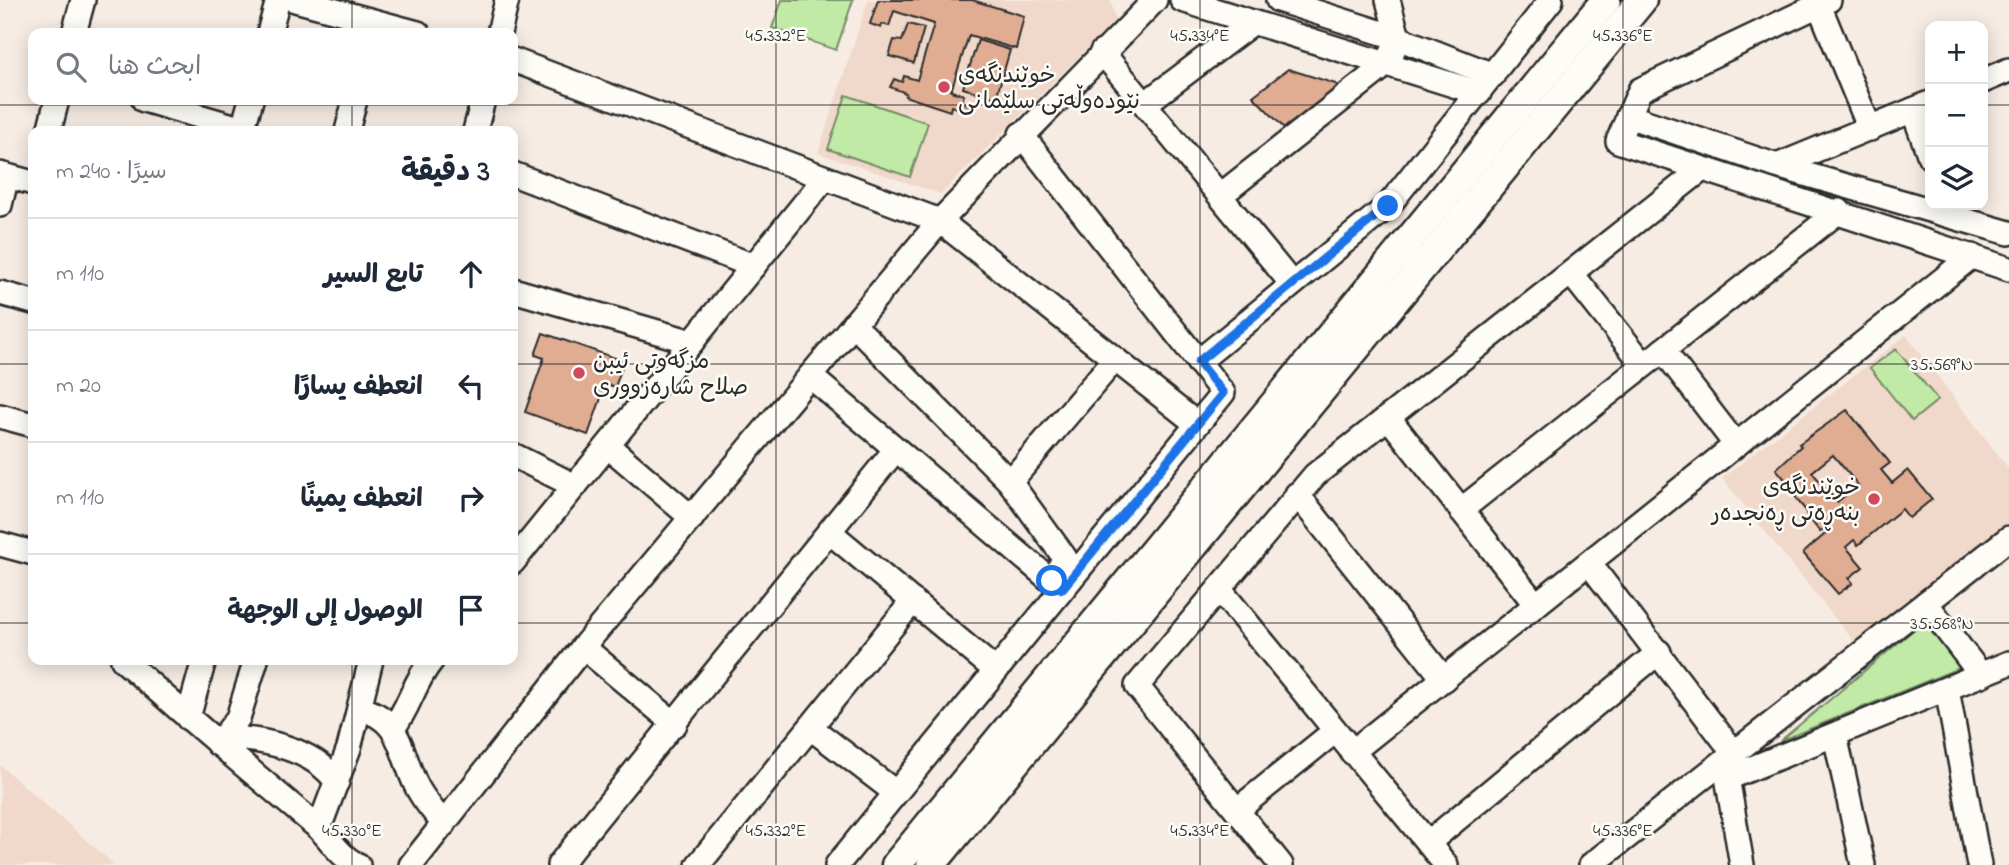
<!DOCTYPE html>
<html lang="ar">
<meta charset="utf-8">
<style>
:root{--surface:#fff;--page:#f2f2f3;--text:#1f2937;--muted:#747a83;--line:#e0e1e3}
body{margin:0;font-family:"Indie Flower","Playpen Sans Arabic",sans-serif;background:var(--page);color:var(--text);direction:rtl}
.controls{position:absolute;right:21px;top:21px;display:grid;overflow:hidden;border-radius:14px;box-shadow:0 4px 18px #0003}
.controls button{width:63px;height:63px;display:grid;place-items:center;padding:0;border:0;border-bottom:2px solid var(--line);background:var(--surface);color:var(--text);font:35px sans-serif}
.stop{position:absolute;width:21px;height:21px;margin:-16px;border:5px solid #1a73e8;border-radius:50%;background:#fff}
.stop.end{background:#1a73e8;border-color:#fff;box-shadow:0 2px 7px #0008}
.list{margin:0;padding:0;list-style:none}
h2{display:flex;justify-content:space-between;align-items:center;height:91px;margin:0;padding:0 28px;font-size:30px}
h2 small{font-size:23px;font-weight:400;color:var(--muted)}
.list li{display:grid;grid-template-columns:46px 1fr auto;gap:21px;align-items:center;box-sizing:border-box;height:112px;padding:0 28px;border-top:2px solid var(--line)}
.list b{display:block;font-size:26px;white-space:nowrap}
.list em{font-size:23px;font-style:normal;color:var(--muted)}
.icon{flex:none;width:38px;height:38px;fill:none;stroke:currentColor;stroke-width:2;stroke-linecap:round;stroke-linejoin:round}
.map{position:relative;flex:none;width:2009px;height:865px;overflow:hidden;direction:ltr}
.search{position:absolute;background:var(--surface);box-shadow:0 4px 18px #0003;left:28px;top:28px;width:490px;height:77px;display:flex;align-items:center;gap:18px;box-sizing:border-box;padding:0 24px;border-radius:14px;color:var(--muted);font-size:26px}
.panel{position:absolute;background:var(--surface);box-shadow:0 4px 18px #0003;left:28px;top:126px;width:490px;height:539px;border-radius:14px;direction:rtl}
.map>svg:first-child{display:block}
.built{fill:#f0d9cb}
.green{fill:#c0eaa6;stroke:#768a68;stroke-width:2}
.building{fill:#e0ad92;stroke:#2b2b2b;stroke-width:2;fill-rule:evenodd}
.lines{fill:none;stroke-linecap:round;stroke-linejoin:round}
.minor-casing{stroke:#2b2b2b;stroke-width:28}
.major-casing{stroke:#2b2b2b;stroke-width:33}
.minor{stroke:#fdfcf7;stroke-width:23}
.major{stroke:#fdfcf7;stroke-width:28}
.route{stroke:#1a73e8;stroke-width:9}
.ticks{fill:none;stroke:#2b2b2b;stroke-width:2;stroke-opacity:0.45}
.poi-dot{fill:#d1495b;stroke:#fdfcf7;stroke-width:2.5}
.labels{text-anchor:middle;stroke-width:5;stroke-linejoin:round;paint-order:stroke}
.poi-label{font-size:23px;fill:#2b2b2b;stroke:#fdfcf7;text-anchor:start}
.ticks-label{font-size:18px;text-anchor:middle;fill:#2b2b2b;stroke:#fdfcf7;stroke-width:5;stroke-linejoin:round;paint-order:stroke}
</style>
<div class="map">
<svg width="2009" height="865" viewBox="0 0 2009 865">
<rect width="100%" height="100%" fill="#f7ece3"/>
<filter id="ink" filterUnits="userSpaceOnUse"><feTurbulence type="fractalNoise" baseFrequency=".0143" numOctaves="2"/><feDisplacementMap in="SourceGraphic" scale="14" xChannelSelector="R" yChannelSelector="G"/><feConvolveMatrix kernelMatrix="1 2 1 2 8 2 1 2 1" color-interpolation-filters="sRGB"/></filter>
<g filter="url(#ink)">
<g class="built">
<path d="M868 0H1110L1116 20 941 194 818 153Z"/>
<path d="M1906 335 2009 469V521L1855 643 1722 478Z"/>
<path d="M0 765 101 853 115 865H0Z"/>
</g>
<g class="green">
<path d="M782 0H853L836 50 772 28Z"/>
<path d="M846 95 928 123 910 177 828 149Z"/>
<path d="M1896 349 1938 400 1912 421 1870 368Z"/>
<path d="M1928 618 1964 666 1780 741Z"/>
</g>
<g class="building">
<path d="M878 0H972L1024 16 1016 49 969 35 951 91 964 95 962 102 970 105 968 112 951 106 950 111 905 96 906 93 890 87 894 79 902 82 904 76 917 80 934 24 894 11 889 26 882 24 881 28 870 24Z"/>
<path d="M908 24 924 28 914 63 889 56 894 40 902 41Z"/>
<path d="M978 40 1010 50 996 98 963 88Z"/>
<path d="M1288 69 1336 84 1338 90 1284 128 1253 96Z"/>
<path d="M543 333 624 361 615 387 606 384 588 435 525 412 544 358 535 355Z"/>
<path d="M1847 410 1890 463 1881 470 1892 483 1908 470 1932 499 1909 518 1902 509 1858 545 1854 540 1846 547 1863 567 1849 578 1853 583 1838 594 1803 553 1831 529 1828 525 1820 532 1806 514 1808 513 1797 500 1791 486 1776 469 1801 446 1799 444ZM1833 455 1858 485 1837 502 1812 472Z"/>
</g>
<g class="lines">
<g class="minor-casing">
<g id="minor">
<path d="M295 0 418 33"/>
<path d="M1182 0 1479 93"/>
<path d="M1278 0 1398 38 1493 75"/>
<path d="M1829 0 1640 90 1618 141 2009 269"/>
<path d="M1819 5 1870 129"/>
<path d="M74 33 83 0"/>
<path d="M269 33 278 0"/>
<path d="M499 33 507 0"/>
<path d="M1102 52 1292 284"/>
<path d="M513 60 940 221 1197 424"/>
<path d="M1983 81 2009 70"/>
<path d="M144 100 243 129"/>
<path d="M1146 103 1252 23"/>
<path d="M1913 110 1930 157"/>
<path d="M1628 116 1777 166 2009 233"/>
<path d="M49 131 57 100"/>
<path d="M242 131 251 100"/>
<path d="M347 131 355 100"/>
<path d="M475 131 483 100"/>
<path d="M1777 166 1930 103"/>
<path d="M0 174 33 183"/>
<path d="M513 174 754 266"/>
<path d="M1221 195 1388 63 1398 38 1388 0"/>
<path d="M0 205 7 176"/>
<path d="M1571 273 1644 365"/>
<path d="M513 290 692 342"/>
<path d="M0 293 33 302"/>
<path d="M853 324 1010 482 1065 558 1052 581"/>
<path d="M1663 350 1736 445"/>
<path d="M1198 362 1388 206 1551 0"/>
<path d="M810 376 1061 589"/>
<path d="M0 416 33 425"/>
<path d="M1388 417 1536 605"/>
<path d="M608 446 692 518"/>
<path d="M513 455 575 486"/>
<path d="M1010 482 1115 359"/>
<path d="M1297 494 1444 679"/>
<path d="M1461 510 1839 211"/>
<path d="M831 533 994 669"/>
<path d="M0 544 33 553"/>
<path d="M513 562 825 178"/>
<path d="M1589 563 1734 753"/>
<path d="M1220 590 1446 865"/>
<path d="M1926 603 1981 675"/>
<path d="M583 647 675 724"/>
<path d="M123 660C186 716 250 771 315 825 331 838 339 857 358 865"/>
<path d="M1947 689 1979 865"/>
<path d="M360 709C401 718 400 751 415 783 422 798 433 811 444 824"/>
<path d="M188 718 204 660"/>
<path d="M393 728C410 707 413 683 432 660"/>
<path d="M811 728 895 792"/>
<path d="M1835 735 1863 865"/>
<path d="M223 738C262 738 314 749 337 782"/>
<path d="M218 744 238 718 256 660"/>
<path d="M1352 752 1972 256"/>
<path d="M1725 765 1742 865"/>
<path d="M1728 778 2009 663"/>
<path d="M1237 810 1335 731"/>
<path d="M319 828 349 748 371 660"/>
<path d="M1428 843 1659 652"/>
<path d="M411 865 583 647 940 221 1155 0"/>
<path d="M559 865 896 449"/>
<path d="M698 865 913 601"/>
<path d="M837 865 1223 393 1021 134"/>
<path d="M1281 865 1137 686 1315 475 1701 170"/>
<path d="M1591 865 2009 538"/>
</g>
</g>
<g class="major-casing">
<g id="major">
<path d="M896 865 1606 0"/>
<path d="M931 865 1642 0"/>
</g>
</g>
<use href="#minor" class="minor"/>
<use href="#major" class="major"/>
</g>
</g>
<g class="lines" filter="url(#ink)">
<path class="route" d="M1052 581 1062 589 1223 393 1198 362 1388 206"/>
</g>
<path class="ticks" d="M352 0V33M776 0V865M1200 0V865M1623 0V865M352 100V131M0 105H1930M1983 105H2009M0 364H33M513 364H2009M0 623H33M513 623H2009M352 660V865"/>
<g class="poi-dot">
<circle cx="944" cy="87" r="7"/>
<circle cx="579" cy="373" r="7"/>
<circle cx="1874" cy="499" r="7"/>
</g>
<g class="labels">
<g class="poi-label">
<text x="958" y="82">خوێندنگەی<tspan x="958" dy="26">نێوده‌وڵه‌تی سلێمانی</tspan></text>
<text x="593" y="368">مزگەوتی ئیبن<tspan x="593" dy="26">صلاح شارەزووری</tspan></text>
<text x="1860" y="494" text-anchor="end">خوێندنگەی<tspan x="1860" dy="26">بنەڕەتی ڕەنجدەر</tspan></text>
</g>
</g>
<g class="ticks-label">
<text x="776" y="41">45.332°E</text>
<text x="1200" y="41">45.334°E</text>
<text x="1623" y="41">45.336°E</text>
<text x="1942" y="370">35.569°N</text>
<text x="1942" y="629">35.568°N</text>
<text x="352" y="836">45.330°E</text>
<text x="776" y="836">45.332°E</text>
<text x="1200" y="836">45.334°E</text>
<text x="1623" y="836">45.336°E</text>
</g>
</svg>
<div class="controls">
<button>+</button>
<button>−</button>
<button><svg class="icon" aria-label="layers" viewBox="0 0 24 24"><path d="M12 4l9 5-9 5-9-5zM3 14l9 5 9-5"/></svg></button>
</div>
<div class="stop" style="left:1052px;top:581px"></div>
<div class="stop end" style="left:1388px;top:206px"></div>
<div class="search"><svg class="icon" aria-label="search" viewBox="0 0 24 24"><circle cx="10" cy="10" r="6"/><path d="M15 15l6 6"/></svg>ابحث هنا</div>
<section class="panel">
<h2>3 دقيقة<small>سيرًا · 240 m</small></h2>
<ul class="list">
<li><svg class="icon" aria-label="ahead" viewBox="0 0 24 24"><path d="M12 20V5M6 11l6-6 6 6"/></svg><div><b>تابع السير</b></div><em>110 m</em></li>
<li><svg class="icon" aria-label="left" viewBox="0 0 24 24"><path d="M17 20v-9H6M10 6l-5 5 5 5"/></svg><div><b>انعطف يسارًا</b></div><em>20 m</em></li>
<li><svg class="icon" aria-label="right" viewBox="0 0 24 24"><path d="M7 20v-9h11M14 6l5 5-5 5"/></svg><div><b>انعطف يمينًا</b></div><em>110 m</em></li>
<li><svg class="icon" aria-label="arrive" viewBox="0 0 24 24"><path d="M6 21V4h12l-3 4 3 4H6"/></svg><div><b>الوصول إلى الوجهة</b></div></li>
</ul>
</section>
</div>
